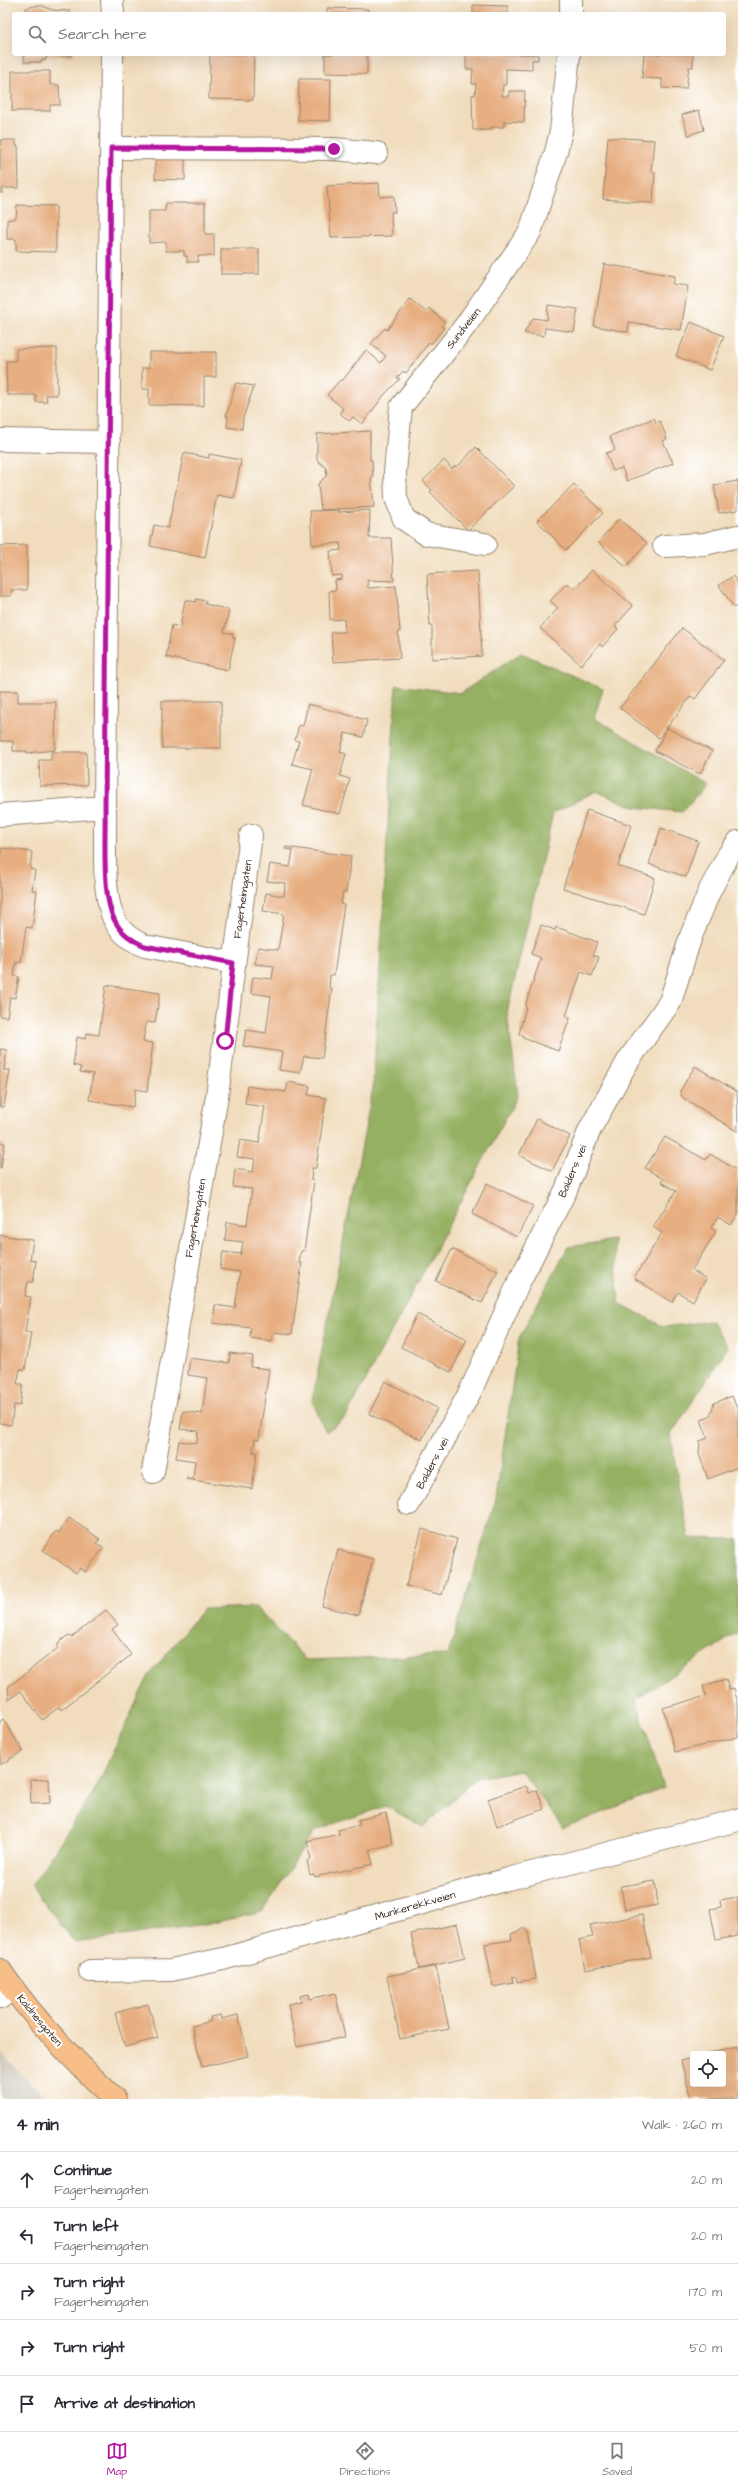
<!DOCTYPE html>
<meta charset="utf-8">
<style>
:root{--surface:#fff;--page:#f2f2f3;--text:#2b2b33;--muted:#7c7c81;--line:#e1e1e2;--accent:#b5179e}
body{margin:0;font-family:"Architects Daughter",sans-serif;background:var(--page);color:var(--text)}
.controls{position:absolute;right:12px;bottom:12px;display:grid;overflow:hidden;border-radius:4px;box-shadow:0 4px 16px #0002}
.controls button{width:36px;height:36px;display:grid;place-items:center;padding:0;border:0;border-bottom:1px solid var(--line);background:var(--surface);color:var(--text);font:20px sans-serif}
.stop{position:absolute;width:12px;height:12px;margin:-9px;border:3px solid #b5179e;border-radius:50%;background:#fff}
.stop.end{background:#b5179e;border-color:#fff;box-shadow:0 1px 4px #0008}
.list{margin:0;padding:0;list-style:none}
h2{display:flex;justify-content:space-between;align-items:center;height:52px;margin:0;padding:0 16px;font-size:17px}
h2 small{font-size:13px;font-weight:400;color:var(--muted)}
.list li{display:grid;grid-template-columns:26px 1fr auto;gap:12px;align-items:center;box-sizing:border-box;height:56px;padding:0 16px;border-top:1px solid var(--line)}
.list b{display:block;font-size:15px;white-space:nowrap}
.list p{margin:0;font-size:13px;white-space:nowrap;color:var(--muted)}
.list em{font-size:13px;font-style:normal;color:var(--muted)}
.icon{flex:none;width:22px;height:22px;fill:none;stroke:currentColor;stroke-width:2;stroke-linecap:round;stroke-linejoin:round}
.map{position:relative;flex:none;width:738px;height:2099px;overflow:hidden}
.search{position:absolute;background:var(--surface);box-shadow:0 4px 16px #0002;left:12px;right:12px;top:12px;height:44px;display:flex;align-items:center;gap:10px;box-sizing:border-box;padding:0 14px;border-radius:4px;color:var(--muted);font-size:15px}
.sheet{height:332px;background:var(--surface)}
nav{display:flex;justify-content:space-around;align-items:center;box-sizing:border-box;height:56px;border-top:1px solid var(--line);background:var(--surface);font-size:11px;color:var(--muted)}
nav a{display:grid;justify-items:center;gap:2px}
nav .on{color:var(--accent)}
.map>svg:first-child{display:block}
.industrial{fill:#cac3b8}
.forest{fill:#95b062;stroke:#686d40}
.building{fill:#e7af81}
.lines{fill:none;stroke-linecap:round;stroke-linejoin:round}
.minor-casing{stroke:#96846e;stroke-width:24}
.major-casing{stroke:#96846e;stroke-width:24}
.minor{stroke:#fff;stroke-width:22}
.major{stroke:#f7be88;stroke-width:22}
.route{stroke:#b5179e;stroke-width:5}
.labels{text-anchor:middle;stroke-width:4;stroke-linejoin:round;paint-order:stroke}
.street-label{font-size:11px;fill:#3b2a1e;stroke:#fff}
</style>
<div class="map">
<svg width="738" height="2099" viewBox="0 0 738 2099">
<rect width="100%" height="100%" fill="#fff"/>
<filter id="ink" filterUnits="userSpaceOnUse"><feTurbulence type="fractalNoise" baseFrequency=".025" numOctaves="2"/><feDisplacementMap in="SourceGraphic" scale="8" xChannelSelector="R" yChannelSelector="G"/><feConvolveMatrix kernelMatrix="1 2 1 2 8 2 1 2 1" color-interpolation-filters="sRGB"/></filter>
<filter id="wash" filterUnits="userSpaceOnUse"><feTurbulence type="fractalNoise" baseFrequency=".012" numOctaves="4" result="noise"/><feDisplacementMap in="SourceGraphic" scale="16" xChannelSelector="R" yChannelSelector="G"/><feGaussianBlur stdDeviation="0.9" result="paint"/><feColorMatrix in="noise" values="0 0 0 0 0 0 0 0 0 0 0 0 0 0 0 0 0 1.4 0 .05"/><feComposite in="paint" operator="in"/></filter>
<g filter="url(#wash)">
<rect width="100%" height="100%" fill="#f1ddbd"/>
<path class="industrial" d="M0 2051 46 2099H0Z"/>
<g class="forest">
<path d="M521 653 603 689 594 718 706 784 682 812 634 807 596 791 553 813 507 1013 518 1095 346 1417 326 1432 312 1401 373 1088 396 685 461 693Z"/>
<path d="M614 1240 619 1303 664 1327 711 1321 728 1347 670 1436 689 1538 738 1539V1632L636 1699 664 1788 563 1828 521 1770 476 1778 423 1827 386 1806 315 1830 262 1912 218 1922 75 1943 31 1886 95 1790 148 1677 203 1609 256 1607 306 1660 448 1655 496 1499 519 1338 568 1247Z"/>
</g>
<g id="blocks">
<g class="building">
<path d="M473 5 508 6V14H473Z"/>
<path d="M35 6H43L52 10 70 11V14H26V8Z"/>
<path d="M327 8 368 9V14H327Z"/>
<path d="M24 54H72V56H46V60H41V62H24Z"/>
<path d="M210 54H254L253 100 209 99Z"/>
<path d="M325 54H367V74L325 73Z"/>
<path d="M466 54H538V60H532V70L506 69V85H503L502 96H509V91H525L524 122 504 121V127H491V130H473L472 95H475L476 84H472L473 69H466Z"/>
<path d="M644 54H693V67H689L686 89 662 88V79L642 78Z"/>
<path d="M12 71H50V85H59L60 105H50V111H12Z"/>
<path d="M299 79H331L330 121 298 120Z"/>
<path d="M699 110 704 130 688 135 682 115Z"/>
<path d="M608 137 654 140 651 172H655L653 203 603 199Z"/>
<path d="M0 140H16V146H18L19 188H3V193H0Z"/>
<path d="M155 155 185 157V180L155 179Z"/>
<path d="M379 183 380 197 394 196 395 212H391L392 236 331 238 327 186Z"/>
<path d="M166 203H205V234H214V256H198V262H187V256H184V251H166V242L149 243V211H165Z"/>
<path d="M17 205 56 206V252L16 251V239H7V220L16 218Z"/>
<rect x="221" y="249" width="38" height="25"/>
<path d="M604 264 675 276 673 284 688 286 681 330 629 322 628 332 594 326Z"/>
<path d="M410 299 426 312 429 308 445 322 441 326 444 328 431 344 429 342 406 373 403 371 397 378 400 379 385 394 362 424 353 417 349 421 340 413 343 408 327 395 340 380 342 381 366 350 381 363 383 360 386 356 371 344 385 328 387 330Z"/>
<path d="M548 305 578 309 574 332 545 328 544 336 524 333 533 318 547 320Z"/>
<path d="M691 322 724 336 710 370 676 356Z"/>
<path d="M57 348V395H46L47 402H36V395H7L6 361H16V349Z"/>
<path d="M149 352H216V377H204V406L149 405V389H142V368H149Z"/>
<path d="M236 383 254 386 243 418 242 429 227 427 228 416H226Z"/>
<path d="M654 418 656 423 660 421 667 439 663 441 673 463 627 481 622 468 613 471 606 453 615 450 610 436Z"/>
<path d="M370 431V460H372L373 478H371L374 507 321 510 318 484 327 475 326 468 317 460V434Z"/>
<path d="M476 447 514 486 468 530 430 492 432 490 423 481 444 460 452 469 455 466 457 467Z"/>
<path d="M184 453 209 458V454L241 460 234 498 217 495 205 558 150 546 154 525 168 528Z"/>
<path d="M738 481V510L719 513 714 485Z"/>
<path d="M574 484 603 513 566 550 537 521Z"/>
<path d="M339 510V512L370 510 369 538H391L394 581 367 580 368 588 396 586 400 632 398 633 400 658 333 662 331 632H345L344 619 330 620 329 591 336 590 335 580 342 579V575L332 576 330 551 341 550 340 543 312 545 310 511Z"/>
<path d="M619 519 647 543 626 567 598 542Z"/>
<path d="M27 545V590H11V596H0V546Z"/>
<path d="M592 570 633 606 615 626 618 629 602 647 600 644 581 665 540 628 558 608 550 601 567 583 575 589Z"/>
<path d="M478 571 482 656 432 659V626H430L427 574Z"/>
<path d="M733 576 738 584V605L734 608 719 585Z"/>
<path d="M196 599 206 601 205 604 229 610 224 632 233 634V638H235L228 670 166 657 172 625 180 627 185 600 196 602Z"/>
<path d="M682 628 724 660 695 699 691 696 659 738 620 708Z"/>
<path d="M0 691H18V702H56L55 750 27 753V751H13V741H0Z"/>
<rect x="162" y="701" width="59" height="47"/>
<path d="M308 704 367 720 363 737 345 733 340 752 346 754 340 776 350 779 340 814 303 805 313 769 292 764 299 741 295 740 299 725 303 726Z"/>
<path d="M667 728 712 751 700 774 655 751Z"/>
<path d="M51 752H86L87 785 40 786 39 760H51Z"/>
<path d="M587 810 631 825 618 866 655 878 644 914 563 888Z"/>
<path d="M661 828 698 841 686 877 649 864Z"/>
<path d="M286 847 351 856 346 892H343L341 905H344L334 975H330L329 988H332L322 1058 304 1056 300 1073 279 1070 282 1052 243 1046 246 1030 266 1033 271 996 251 993 253 977 272 979 274 966 255 964 258 947 278 950 284 914 263 911 266 893 284 896 285 883 267 881 270 864 290 867 293 850 285 849Z"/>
<path d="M2 848 32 852 30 869 35 870 32 890 37 891 32 928 26 927 21 963 16 962 14 976 19 977 15 998 10 997 7 1017 0 1016V861Z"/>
<path d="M541 925 555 930 556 927 597 942 593 955 599 957 592 976 581 972 566 1016 570 1018 558 1051 523 1038V1035L519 1034 526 1007 525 1006 541 958 531 954Z"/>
<path d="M106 985 160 993 155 1023 146 1022 143 1042 153 1043 147 1091 136 1089 133 1107 89 1100 93 1074 80 1072 81 1067 73 1065 77 1037 85 1039 86 1033 99 1035Z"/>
<path d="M0 1049 7 1050 4 1070H10L4 1107H0Z"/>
<path d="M695 1066 737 1092 738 1132 682 1097 680 1091Z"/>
<path d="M288 1082 310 1086 308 1095 326 1098 316 1168H312L311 1180 314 1181 304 1251H301L299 1263H302L292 1334 273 1332 272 1341 250 1338 251 1328 213 1323 215 1305 235 1308 240 1272 220 1269 223 1252 241 1254 243 1242 225 1240 227 1222 247 1225 252 1189 233 1187 235 1169 253 1172 255 1159 237 1157 240 1140 259 1143 265 1107 245 1104 247 1086 286 1092Z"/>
<path d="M537 1119 570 1136 552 1171 519 1155Z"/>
<path d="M665 1137 706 1160 710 1154 738 1171V1214L731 1225 718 1217 711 1228 716 1231 692 1270 706 1279 693 1301 678 1292 672 1302 634 1278 662 1233 653 1227 676 1191 661 1182 663 1179 645 1168Z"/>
<path d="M0 1143H5L1 1168H0Z"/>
<path d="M487 1183 533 1206 517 1237 472 1214Z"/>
<path d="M0 1235 33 1240 30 1260 36 1261 33 1282H28L25 1296 31 1297 25 1332 31 1333 25 1370 20 1369 17 1384H23L20 1406 14 1405 11 1425 0 1423Z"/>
<path d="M452 1249 498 1271 482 1303 436 1281Z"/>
<path d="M417 1314 467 1339 451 1372 401 1347Z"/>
<path d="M230 1353 253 1356 251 1367 269 1369 259 1440 255 1439 253 1452H257L252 1489 186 1479 187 1477 193 1478 195 1461 176 1458 179 1441 197 1443 198 1431 180 1429 183 1411 202 1414 207 1378 188 1375 190 1358 229 1363Z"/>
<path d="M385 1381 437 1408 422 1440 369 1414Z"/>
<path d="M732 1396 736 1406H738V1467L708 1479 699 1454 700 1441 708 1438 701 1420 710 1417 714 1403Z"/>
<path d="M69 1518 100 1539 96 1543 104 1548 85 1572 80 1568 76 1573 43 1550 56 1531 59 1533Z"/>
<path d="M422 1529 457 1539 442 1595 406 1586Z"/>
<path d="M338 1550 373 1559 358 1615 322 1606Z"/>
<path d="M106 1610 118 1625 112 1629 131 1655 61 1710 59 1707 42 1720 21 1691 9 1700 8 1687 58 1648V1643L67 1636 72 1637Z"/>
<path d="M726 1679 729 1690 734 1688 738 1704V1737L675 1752 663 1708 706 1696 703 1686Z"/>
<path d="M3 1719 23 1751 0 1765V1721Z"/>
<path d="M49 1779 50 1803 31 1804 30 1780Z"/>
<path d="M526 1786 529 1793 537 1790 544 1809 497 1826 488 1799Z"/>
<path d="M386 1813 393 1844 369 1850 373 1864 315 1877 314 1874 310 1875 307 1861 311 1860 307 1841 339 1834 338 1830 360 1825 358 1820Z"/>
<path d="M655 1881 658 1905 625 1910 621 1886Z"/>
<path d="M738 1897V1936L716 1940 710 1909 721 1907 720 1900Z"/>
<path d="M642 1915 651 1957 585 1970 579 1940 593 1937 590 1925Z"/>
<path d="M457 1924 465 1958 419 1969 411 1934Z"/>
<path d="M526 1928V1931H528L536 1979 517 1982 516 1976 512 1977 513 1983 493 1987 485 1944 512 1940 511 1934Z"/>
<path d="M436 1966 449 2029 400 2039 387 1976Z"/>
<path d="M335 1993 345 2037 297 2047 288 2004 301 2001 300 1996 309 1994 310 1999Z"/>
<path d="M148 2004 158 2038 125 2047 115 2013Z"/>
<path d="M221 2015 222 2019 238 2015 248 2056 202 2067 192 2026 211 2021 210 2017Z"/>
<path d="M738 2046V2099H691L681 2061 693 2058V2084H723V2054L709 2053Z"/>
</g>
</g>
</g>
<g filter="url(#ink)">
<use href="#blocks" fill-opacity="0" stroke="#96846e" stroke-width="1"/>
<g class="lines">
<g class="minor-casing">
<g id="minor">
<path d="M112 0 113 14"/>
<path d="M571 14V0"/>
<path d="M112 54 105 807C106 838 101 895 115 921 121 933 133 941 145 946L233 963"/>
<path d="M111 148 334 149 376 153"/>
<path d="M0 440 109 442"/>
<path d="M485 544 426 534 404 519 396 498 395 472 401 407 466 325 530 232 556 152 561 131 569 54"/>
<path d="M664 546 705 544 738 536"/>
<path d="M0 815 105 807"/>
<path d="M153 1472 217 1096 251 835"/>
<path d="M409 1504 470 1392 518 1284 566 1190 590 1129 628 1061 670 1002 691 936 710 890 729 854 738 842"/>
<path d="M90 1971 171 1970 223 1959 508 1879 738 1820"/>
<path d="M0 1998 13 1988"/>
</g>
</g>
<g class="major-casing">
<path id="major" d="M0 1970C32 2018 73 2060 115 2099"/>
</g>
<use href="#minor" class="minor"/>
<use href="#major" class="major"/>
</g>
</g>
<g class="lines" filter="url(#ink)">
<path class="route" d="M225 1041 233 963 145 946C133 941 121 933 115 921 101 895 106 838 105 807L111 148 334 149"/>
</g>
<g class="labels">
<g class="street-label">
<text transform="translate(463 328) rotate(-52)" y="4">Sundveien</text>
<text transform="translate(242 899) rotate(-82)" y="4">Fagerheimgaten</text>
<text transform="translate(572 1171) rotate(-67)" y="4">Balders vei</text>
<text transform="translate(195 1218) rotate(-80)" y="4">Fagerheimgaten</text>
<text transform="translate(432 1463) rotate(-62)" y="4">Balders vei</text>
<text transform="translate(415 1905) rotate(-16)" y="4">Munkerekkveien</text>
<text transform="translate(40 2020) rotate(50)" y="4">Kaldnesgaten</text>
</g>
</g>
</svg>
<div class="controls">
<button><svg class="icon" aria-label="locate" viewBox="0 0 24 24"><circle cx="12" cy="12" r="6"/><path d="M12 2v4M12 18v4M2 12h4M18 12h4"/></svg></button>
</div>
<div class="stop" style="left:225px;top:1041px"></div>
<div class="stop end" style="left:334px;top:149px"></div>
<div class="search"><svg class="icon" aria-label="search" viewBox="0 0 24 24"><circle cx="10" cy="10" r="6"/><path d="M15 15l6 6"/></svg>Search here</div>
</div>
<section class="sheet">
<h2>4 min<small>Walk · 260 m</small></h2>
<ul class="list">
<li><svg class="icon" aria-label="ahead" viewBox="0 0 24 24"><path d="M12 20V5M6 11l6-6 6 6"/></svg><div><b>Continue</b><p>Fagerheimgaten</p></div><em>20 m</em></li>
<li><svg class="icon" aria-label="left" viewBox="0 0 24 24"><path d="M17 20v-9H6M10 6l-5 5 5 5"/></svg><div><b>Turn left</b><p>Fagerheimgaten</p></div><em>20 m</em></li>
<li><svg class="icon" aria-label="right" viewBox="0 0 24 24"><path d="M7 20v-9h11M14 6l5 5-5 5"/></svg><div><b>Turn right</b><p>Fagerheimgaten</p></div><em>170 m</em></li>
<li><svg class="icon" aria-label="right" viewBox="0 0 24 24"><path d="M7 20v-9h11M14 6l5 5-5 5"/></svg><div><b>Turn right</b></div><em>50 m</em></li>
<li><svg class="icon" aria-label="arrive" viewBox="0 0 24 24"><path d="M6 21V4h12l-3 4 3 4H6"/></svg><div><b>Arrive at destination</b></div></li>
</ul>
</section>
<nav>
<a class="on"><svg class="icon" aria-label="map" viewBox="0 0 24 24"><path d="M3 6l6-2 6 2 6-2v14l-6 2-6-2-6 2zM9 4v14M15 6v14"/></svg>Map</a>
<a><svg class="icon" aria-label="directions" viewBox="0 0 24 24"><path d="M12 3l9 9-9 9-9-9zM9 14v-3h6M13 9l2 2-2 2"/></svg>Directions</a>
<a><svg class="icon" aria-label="saved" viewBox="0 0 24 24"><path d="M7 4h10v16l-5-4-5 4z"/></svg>Saved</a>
</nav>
